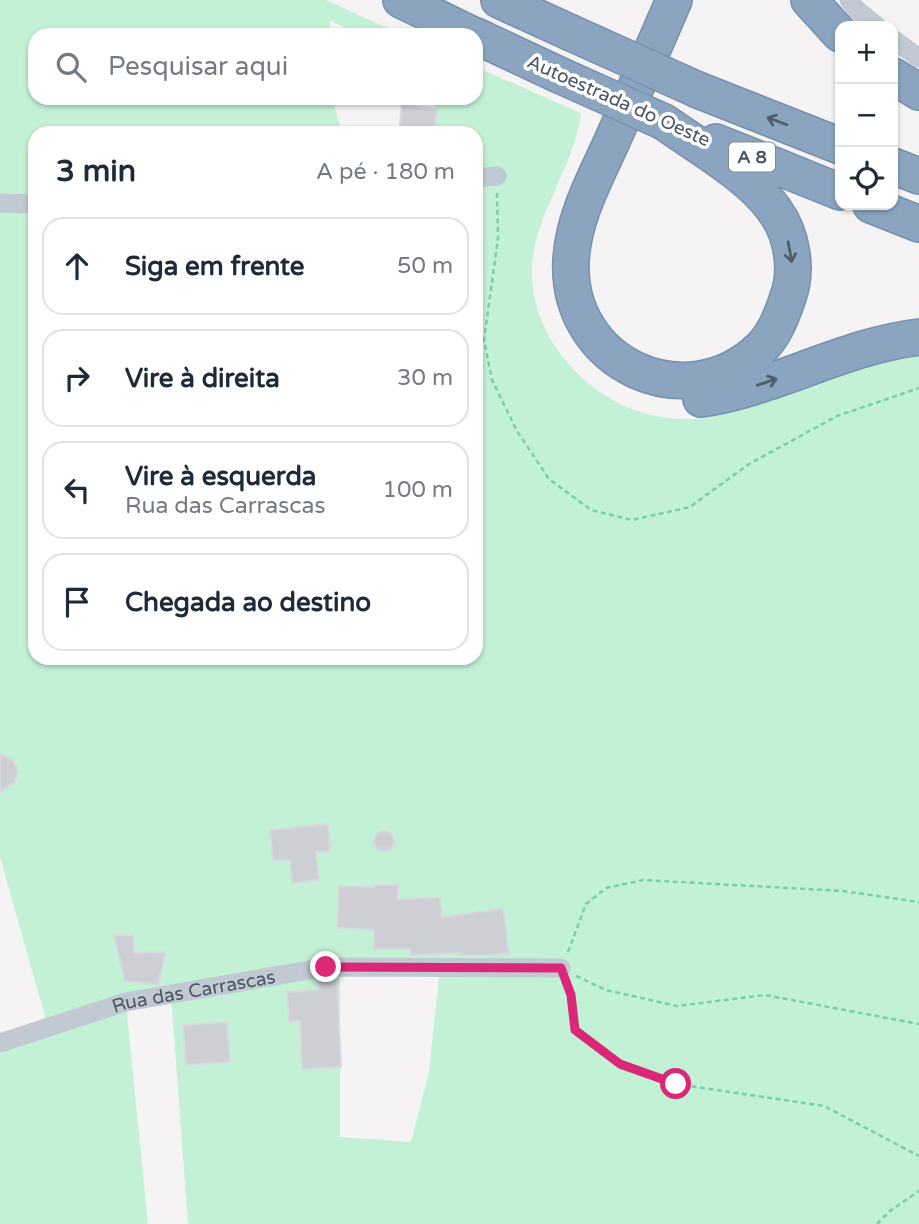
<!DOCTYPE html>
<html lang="pt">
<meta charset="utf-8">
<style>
:root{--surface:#fff;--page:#f6f6f7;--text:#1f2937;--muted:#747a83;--line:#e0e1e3}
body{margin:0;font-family:"Varela Round",sans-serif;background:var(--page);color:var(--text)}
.controls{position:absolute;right:21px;top:21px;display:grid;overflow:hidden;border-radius:14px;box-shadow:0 2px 5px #0004}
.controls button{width:63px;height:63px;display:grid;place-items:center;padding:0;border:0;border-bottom:2px solid var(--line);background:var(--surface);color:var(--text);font:35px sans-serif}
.stop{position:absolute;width:21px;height:21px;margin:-16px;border:5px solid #db2777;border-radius:50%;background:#fff}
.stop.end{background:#db2777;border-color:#fff;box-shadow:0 2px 7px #0008}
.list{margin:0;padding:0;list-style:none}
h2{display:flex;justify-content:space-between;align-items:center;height:91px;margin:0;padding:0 28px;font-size:30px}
h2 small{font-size:23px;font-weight:400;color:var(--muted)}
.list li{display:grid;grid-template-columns:46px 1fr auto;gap:21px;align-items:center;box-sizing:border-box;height:98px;margin:0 14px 14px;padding:0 14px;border:2px solid var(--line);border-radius:21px}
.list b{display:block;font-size:26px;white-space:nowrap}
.list p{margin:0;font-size:23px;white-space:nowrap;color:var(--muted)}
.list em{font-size:23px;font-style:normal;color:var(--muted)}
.icon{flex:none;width:38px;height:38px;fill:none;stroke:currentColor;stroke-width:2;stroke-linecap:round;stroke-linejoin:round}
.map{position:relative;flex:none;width:919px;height:1224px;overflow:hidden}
.search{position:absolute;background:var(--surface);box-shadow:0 2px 5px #0004;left:28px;top:28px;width:455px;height:77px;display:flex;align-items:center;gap:18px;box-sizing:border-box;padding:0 24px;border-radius:21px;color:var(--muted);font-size:26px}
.panel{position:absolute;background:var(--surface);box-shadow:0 2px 5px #0004;left:28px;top:126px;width:455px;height:539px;border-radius:21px}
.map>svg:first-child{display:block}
.green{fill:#c3f1d5;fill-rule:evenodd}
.building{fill:#cdcfd5;stroke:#d7d9de;stroke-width:2}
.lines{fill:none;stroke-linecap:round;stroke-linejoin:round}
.highway-casing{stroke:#7690ad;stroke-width:38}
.path{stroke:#7ad0a6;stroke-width:2.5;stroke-dasharray:5 3.5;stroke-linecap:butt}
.street{stroke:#c1cad2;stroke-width:19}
.highway{stroke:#8ba5c1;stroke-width:35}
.highway-bridge-casing{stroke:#7690ad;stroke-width:38;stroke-linecap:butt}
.highway-bridge{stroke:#8ba5c1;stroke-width:35}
.oneway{stroke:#505e6b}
.route{stroke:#db2777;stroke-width:9}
.labels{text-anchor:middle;stroke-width:7;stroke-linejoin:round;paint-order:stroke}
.shield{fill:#fff;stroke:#808990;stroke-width:2}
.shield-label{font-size:18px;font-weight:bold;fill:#4a5661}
.street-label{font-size:19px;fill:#4a5661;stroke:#fff}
</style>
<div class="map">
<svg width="919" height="1224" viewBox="0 0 919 1224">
<rect width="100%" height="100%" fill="#f5f3f3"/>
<path class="green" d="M0 0H326L403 35H362L330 21 329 35H35V98H332L342 133H35V658H476V133H433L436 98H476V67L581 113C574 171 529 219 532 279 534 315 552 348 577 373 609 405 655 424 702 418 720 416 740 408 757 401 790 389 823 377 857 365 876 358 899 356 919 352V1224H188L171 995 126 1003 148 1224H0V1043L48 1027 0 857ZM340 967 440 968 429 1072 411 1142 340 1137Z"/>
<g class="building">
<path d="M402 105 437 109 434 133H399Z"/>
<path d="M0 754 13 760 18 771 15 782 0 792Z"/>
<path d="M328 824 330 851 316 852 319 880 292 883 290 860 273 861 270 830Z"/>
<circle cx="384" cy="841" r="10"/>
<path d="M374 885H398V900L440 897 442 917 503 909 509 953 488 955H462V953L411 955 410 949H374V930L337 928 339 886 374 887Z"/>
<path d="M114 935H133L134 953 166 952 158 984 125 981Z"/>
<path d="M337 979 341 1067 302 1069 300 1021 289 1022 287 992 319 990 318 981Z"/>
<path d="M227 1022 230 1062 186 1065 183 1025Z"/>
</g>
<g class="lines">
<g class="highway-casing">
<g id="highway">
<path d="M401 0 473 35"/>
<path d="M499 0 569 32"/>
<path d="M809 0 840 34"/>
<path d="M476 36 557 74"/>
<path d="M893 76 919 92"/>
<path d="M698 90 840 146"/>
<path d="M664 122C698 146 752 177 775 211 792 234 798 270 788 297 782 315 775 334 761 348 686 420 566 364 571 261 573 218 595 179 612 141 633 94 654 47 674 0"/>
<path d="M716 142 840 192"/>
<path d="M893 166 919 176"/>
<path d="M871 205 919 224"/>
<path d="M701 399C776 388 843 346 919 337"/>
</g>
</g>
<g class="path">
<path d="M497 193 498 238 484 340 492 380 517 431 549 479 591 510 632 520 690 507 749 464 837 416 919 388"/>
<path d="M568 952 586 904 606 888 643 880 843 891 919 902"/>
<path d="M576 976 606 990 677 1006 765 995 919 1024"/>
<path d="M567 984 571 995 575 1030 620 1064 676 1084 824 1106 919 1156"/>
<path d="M877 1224 890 1211 919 1191"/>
</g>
<g class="street">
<path d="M849 0 857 10 877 26"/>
<path d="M893 39 919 58"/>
<path d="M476 178 497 176"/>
<path d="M0 203 35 204"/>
<path id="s1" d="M0 1043 126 1002 326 967 561 968"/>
</g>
<use href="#highway" class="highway"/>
<g class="highway-bridge-casing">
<g id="highway-bridge">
<path d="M569 32 698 90"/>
<path d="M557 74 664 122"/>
</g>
</g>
<use href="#highway-bridge" class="highway-bridge"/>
</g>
<defs><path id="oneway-shaft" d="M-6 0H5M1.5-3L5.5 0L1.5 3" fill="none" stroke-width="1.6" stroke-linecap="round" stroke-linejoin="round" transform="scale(1.75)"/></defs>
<g class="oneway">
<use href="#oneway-shaft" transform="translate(777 121) rotate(-159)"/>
<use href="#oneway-shaft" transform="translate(790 252) rotate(80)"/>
<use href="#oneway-shaft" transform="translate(767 382) rotate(-19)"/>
</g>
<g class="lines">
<path class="route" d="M326 967 561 968 571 995 575 1030 620 1064 676 1084"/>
</g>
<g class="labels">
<rect class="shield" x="729" y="142.5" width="46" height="29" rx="5"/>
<g class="shield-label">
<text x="752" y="163">A 8</text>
</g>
<g class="street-label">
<text transform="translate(619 100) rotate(24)" y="7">Autoestrada do Oeste</text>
<text dy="7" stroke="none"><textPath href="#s1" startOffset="201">Rua das Carrascas</textPath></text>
</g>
</g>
</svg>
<div class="controls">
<button>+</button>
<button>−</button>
<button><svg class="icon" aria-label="locate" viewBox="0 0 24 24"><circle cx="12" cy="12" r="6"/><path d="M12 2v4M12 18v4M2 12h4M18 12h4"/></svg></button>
</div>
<div class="stop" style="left:676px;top:1084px"></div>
<div class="stop end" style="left:326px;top:967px"></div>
<div class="search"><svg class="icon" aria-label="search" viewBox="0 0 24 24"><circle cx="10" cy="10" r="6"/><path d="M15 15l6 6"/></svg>Pesquisar aqui</div>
<section class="panel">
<h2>3 min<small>A pé · 180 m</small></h2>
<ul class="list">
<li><svg class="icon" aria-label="ahead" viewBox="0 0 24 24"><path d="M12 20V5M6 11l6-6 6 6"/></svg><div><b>Siga em frente</b></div><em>50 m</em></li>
<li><svg class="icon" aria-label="right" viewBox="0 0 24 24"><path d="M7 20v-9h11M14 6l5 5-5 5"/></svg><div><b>Vire à direita</b></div><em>30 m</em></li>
<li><svg class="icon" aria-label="left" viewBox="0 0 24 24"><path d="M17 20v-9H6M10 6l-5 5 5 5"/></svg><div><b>Vire à esquerda</b><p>Rua das Carrascas</p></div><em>100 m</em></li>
<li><svg class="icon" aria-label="arrive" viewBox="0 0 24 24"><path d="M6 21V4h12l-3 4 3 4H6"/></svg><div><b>Chegada ao destino</b></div></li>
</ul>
</section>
</div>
